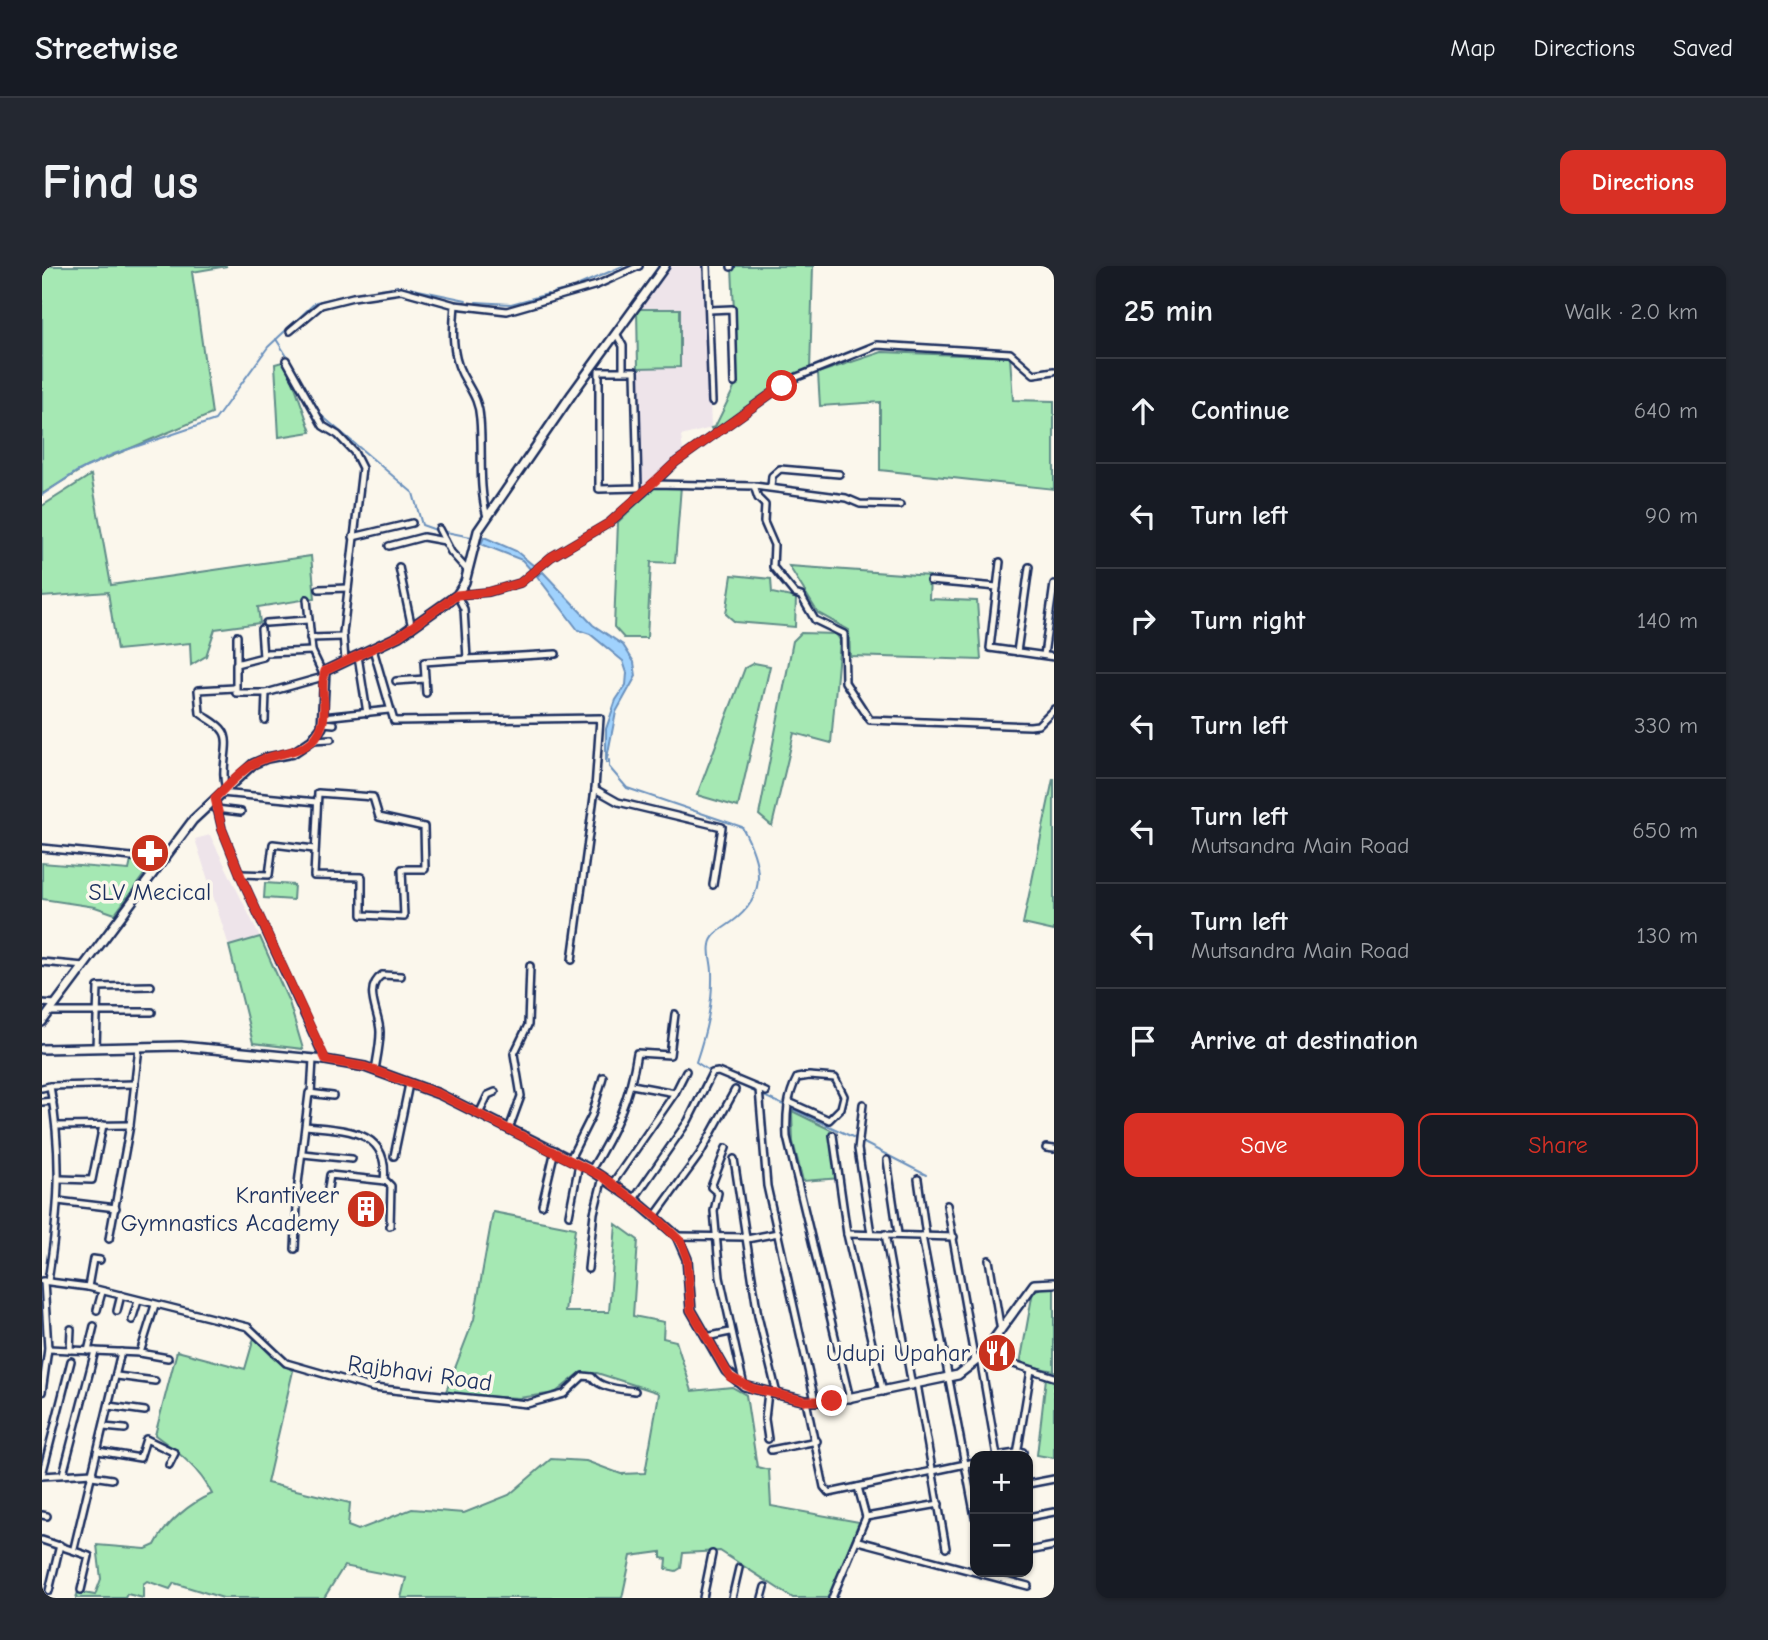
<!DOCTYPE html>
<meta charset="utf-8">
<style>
:root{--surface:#171b24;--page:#242831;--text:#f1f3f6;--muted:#9ea1a6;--line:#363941;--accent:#d93025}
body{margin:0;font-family:"Comic Neue",sans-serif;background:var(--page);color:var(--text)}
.controls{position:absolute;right:21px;bottom:21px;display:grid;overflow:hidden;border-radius:14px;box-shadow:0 2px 5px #0004}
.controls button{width:63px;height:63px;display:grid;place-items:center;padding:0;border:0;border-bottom:2px solid var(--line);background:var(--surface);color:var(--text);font:35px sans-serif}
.stop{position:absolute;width:21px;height:21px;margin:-16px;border:5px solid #d93025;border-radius:50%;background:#fff}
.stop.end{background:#d93025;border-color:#fff;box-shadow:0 2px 7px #0008}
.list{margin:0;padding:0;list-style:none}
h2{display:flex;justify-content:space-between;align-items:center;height:91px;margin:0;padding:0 28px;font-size:30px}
h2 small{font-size:23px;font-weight:400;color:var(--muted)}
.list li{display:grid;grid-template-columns:46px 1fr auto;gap:21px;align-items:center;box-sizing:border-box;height:105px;padding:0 28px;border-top:2px solid var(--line)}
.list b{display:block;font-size:26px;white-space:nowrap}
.list p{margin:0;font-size:23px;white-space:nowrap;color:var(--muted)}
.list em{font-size:23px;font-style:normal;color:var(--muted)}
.actions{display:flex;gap:14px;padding:21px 28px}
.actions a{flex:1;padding:16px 0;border:2px solid var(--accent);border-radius:14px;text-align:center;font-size:24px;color:var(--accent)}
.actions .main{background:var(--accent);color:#fff}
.icon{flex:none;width:38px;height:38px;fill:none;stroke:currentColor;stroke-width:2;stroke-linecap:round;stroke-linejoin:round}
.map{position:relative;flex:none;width:1012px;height:1332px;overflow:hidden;border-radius:14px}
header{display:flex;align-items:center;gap:42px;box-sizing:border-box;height:98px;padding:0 35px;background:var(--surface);border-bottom:2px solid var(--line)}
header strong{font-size:33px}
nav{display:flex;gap:38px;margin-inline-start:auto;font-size:24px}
.intro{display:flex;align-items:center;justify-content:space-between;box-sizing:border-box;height:168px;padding:0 42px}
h1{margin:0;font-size:49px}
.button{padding:18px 32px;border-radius:14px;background:var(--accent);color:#fff;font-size:24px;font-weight:700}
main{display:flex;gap:42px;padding:0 42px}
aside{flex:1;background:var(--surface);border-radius:14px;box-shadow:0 2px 5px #0004}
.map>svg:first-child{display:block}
.built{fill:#eee4ea}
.green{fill:#a5e8b3;stroke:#608c88;stroke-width:2}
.water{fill:#a0d2fd;stroke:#6b91bd;stroke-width:2}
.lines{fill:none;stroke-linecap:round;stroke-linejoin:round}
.stream{stroke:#6b91bd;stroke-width:2}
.street-casing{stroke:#1b2f5e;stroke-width:10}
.secondary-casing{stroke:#1b2f5e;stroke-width:12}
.street{stroke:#fbf7ec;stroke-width:5}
.secondary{stroke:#fbf7ec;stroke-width:7}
.route{stroke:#d93025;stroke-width:9}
.labels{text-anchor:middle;stroke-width:7;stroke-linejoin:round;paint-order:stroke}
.poi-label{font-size:24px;fill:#1b2f5e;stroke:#fbf7ec;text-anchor:end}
.street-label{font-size:24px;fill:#1b2f5e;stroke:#fbf7ec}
</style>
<header>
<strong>Streetwise</strong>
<nav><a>Map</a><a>Directions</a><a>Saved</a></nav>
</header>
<div class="intro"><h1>Find us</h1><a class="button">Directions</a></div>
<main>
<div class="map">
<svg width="1012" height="1332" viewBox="0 0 1012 1332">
<rect width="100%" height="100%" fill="#fbf7ec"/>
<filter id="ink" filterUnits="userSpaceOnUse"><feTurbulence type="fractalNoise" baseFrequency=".0143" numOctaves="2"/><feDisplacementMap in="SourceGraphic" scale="14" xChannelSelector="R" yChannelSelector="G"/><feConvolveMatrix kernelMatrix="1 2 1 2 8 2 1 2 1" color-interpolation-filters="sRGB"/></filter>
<g filter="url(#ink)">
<g class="built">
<path d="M628 0H663L669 162 639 170 641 185 596 225 595 43Z"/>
<path d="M168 569 218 671 187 680 153 573Z"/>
</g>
<g class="green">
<path d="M0 0H185L150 6 170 148 44 201 0 228Z"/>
<path d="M690 0H771L768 105C731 117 702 143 671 166L669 162 673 161 695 116Z"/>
<path d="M595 43H638V101L596 102Z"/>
<path d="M840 86 968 91 971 134 1012 135V223L838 204V136L778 140 776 107Z"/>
<path d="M244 95 269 166 237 171 233 98Z"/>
<path d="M49 209 69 319 269 290 273 332 216 341 218 357 173 363 164 390 149 399 148 377 75 384 66 326 0 331V240Z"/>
<path d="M639 220 633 297 609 296 605 372H582L572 361 576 256 612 221Z"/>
<path d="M747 300 888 310 887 333 935 335 939 394 808 390 807 364 776 347Z"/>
<path d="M690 309 729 313 730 327 754 332 753 361 693 356 684 348Z"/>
<path d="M759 367 794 368 798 374 789 477 752 467 730 560 717 549 751 375Z"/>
<path d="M712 397 728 400 696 541 655 529 703 402Z"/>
<path d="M1011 513H1012V665L981 658Z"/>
<path d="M89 595H112L73 648 53 641 0 633V597L87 604Z"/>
<path d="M223 617 252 619 251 634 222 632Z"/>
<path d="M218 671 247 736 261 783 211 777 187 680Z"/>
<path d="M750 845 793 866 799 912 761 915 751 876Z"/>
<path d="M451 946 533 962 523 1046H567L574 958 596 974 591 1050 622 1056 621 1072 634 1075 650 1125 690 1121 704 1129 715 1201 727 1204 729 1240 817 1256 787 1332H751L678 1285 641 1287 639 1302 634 1305 624 1303 625 1293 619 1292V1286L589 1290 580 1332H359L364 1312 302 1300 282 1332H181L132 1317 128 1323 105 1315 101 1318V1332L85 1328 83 1332H34L36 1326 53 1329 59 1313 55 1279 104 1283 113 1279C123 1258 149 1236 170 1228 158 1203 135 1185 113 1169L135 1085 203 1103 212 1072 233 1093 251 1105 225 1217 308 1237 306 1260 316 1264 370 1243 422 1247 467 1229 509 1193 544 1195 579 1208 603 1207 617 1128 614 1126 555 1107H538L513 1127 477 1132 403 1128 432 1053Z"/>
<path d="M1003 1021 1012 1022V1105L978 1098 991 1025Z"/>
<path d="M1004 1112 1012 1114V1192L995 1189Z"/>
</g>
<g class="water">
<path d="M442 271 474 285 492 300 489 304 480 294 439 278Z"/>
<path d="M501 306 551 359 581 379 592 396 594 410 574 446 564 497V463L574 434 584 419 585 407 581 395 548 368 536 364 495 310Z"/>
</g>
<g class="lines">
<g class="stream">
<path d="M537 19 581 0"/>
<path d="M511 27 531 22"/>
<path d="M316 28 357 20 424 34"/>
<path d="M434 36 469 38 506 28"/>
<path d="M234 73 246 92"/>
<path d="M249 97 280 150 371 227 380 259 394 264"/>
<path d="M0 229 34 206 72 188 173 154 226 81 274 36 305 30"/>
<path d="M399 265 429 271"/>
<path d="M567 494V501L585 522 700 561C719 596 727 629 690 656 682 662 669 668 668 679 666 687 670 697 670 706 671 738 664 766 654 796L669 806"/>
<path d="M674 808 815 873"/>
<path d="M820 876 884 909"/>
</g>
<g class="street-casing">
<g id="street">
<path d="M665 0 670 136"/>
<path d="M689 0V1"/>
<path d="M413 39C411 62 409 87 420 108 429 125 437 134 438 153 441 186 436 219 445 251"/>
<path d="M667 44 690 43 692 117"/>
<path d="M248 65 279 39 311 31 359 24 413 39 465 45 555 19 597 0"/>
<path d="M575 69 581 80V105H557V223L596 222 593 105H581"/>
<path d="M244 94 281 160 296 169 312 186 320 202 301 367 303 395"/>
<path d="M611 218 634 196 740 120 755 111 835 79 968 87 992 108 1012 105"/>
<path d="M712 220 804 232 818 238 858 239"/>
<path d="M729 221 730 210 738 203 797 208"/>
<path d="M397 263 409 286 426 305"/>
<path d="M311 271 370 257"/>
<path d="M347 280 381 271 403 275"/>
<path d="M958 296 948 382 1012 391"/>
<path d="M357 301 370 362"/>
<path d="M888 315 955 321"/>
<path d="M277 323 306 322"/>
<path d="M265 333 270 385 281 408"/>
<path d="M224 357 266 354"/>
<path d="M219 363 221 391 194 398V427H224L281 411"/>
<path d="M268 372 301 371"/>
<path d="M331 383 352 455 558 452 553 523 530 694"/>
<path d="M975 386 987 301"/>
<path d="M225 387 270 385"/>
<path d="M1002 389 1012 318"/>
<path d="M316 390 325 447"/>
<path d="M425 393 514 388"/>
<path d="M195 396V370"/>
<path d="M354 415 383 413"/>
<path d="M384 427 382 396 425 393 422 343 415 329 447 326 478 317 509 291 567 257 611 218 712 220 716 232 723 239 722 256 732 279 731 301 753 328 759 330 773 354 802 368 803 416 828 454 988 460 996 459 1012 443"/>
<path d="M281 451 347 444"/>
<path d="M223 454 224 427"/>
<path d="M281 457 292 458"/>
<path d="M270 474 289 473"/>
<path d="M184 522C177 503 190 477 181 465 176 457 165 453 158 447L156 424 193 422"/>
<path d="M553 523 576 536 680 561 671 619"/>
<path d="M179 527 275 536"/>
<path d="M276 527 331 531 337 551 382 561 383 603H360L362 651 320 649V611L272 610Z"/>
<path d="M173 533 180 563 200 613 283 794"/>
<path d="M174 543 199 546"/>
<path d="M0 582 120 594"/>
<path d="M198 608 227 609 231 578 272 583"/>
<path d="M0 696 42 700"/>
<path d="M0 737 14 738"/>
<path d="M8 746H110"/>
<path d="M54 782 56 721 109 720"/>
<path d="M333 804C335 792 338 779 338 766 338 748 320 723 340 709L359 710"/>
<path d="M590 819 633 827"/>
<path d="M8 820 93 818"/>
<path d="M0 822 8 820C21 892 17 944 6 1015"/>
<path d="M717 823 725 920 773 1135"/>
<path d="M269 828 271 793"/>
<path d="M0 836 11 835"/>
<path d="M747 836 787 854 799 842 802 830 793 812 767 810 755 812C745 831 744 849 745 871L808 1133"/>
<path d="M821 838 816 883 829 968"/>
<path d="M437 848 446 829 453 826"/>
<path d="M15 860 88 859"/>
<path d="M264 860C302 864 348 863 342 915"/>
<path d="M467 863 479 830 472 788 486 759 488 700"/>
<path d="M791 869 805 968 841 1126"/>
<path d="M684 882 669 921 676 927 672 945 678 1011 702 1120"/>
<path d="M1004 882 1012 883"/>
<path d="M261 888 310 893"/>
<path d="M352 890 367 818"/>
<path d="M528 893 550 849 561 811"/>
<path d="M692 893 716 1050 735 1128"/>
<path d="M845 894 856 968"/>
<path d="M549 904C573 865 588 832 595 787L628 789 633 748"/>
<path d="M18 913 50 914 61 859"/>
<path d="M876 913 884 970"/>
<path d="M570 918 633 827 644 805"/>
<path d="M285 929 288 909 344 915 349 920 348 960"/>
<path d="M592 933 646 855 670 807 676 806 724 826"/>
<path d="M16 935 74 942"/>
<path d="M500 939 513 884"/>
<path d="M905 939 933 1096"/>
<path d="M527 949 537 898"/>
<path d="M613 950 658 888 693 824"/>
<path d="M805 968 912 971"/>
<path d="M843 968 870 1120"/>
<path d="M635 970 704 971"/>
<path d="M880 970 933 1251"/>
<path d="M67 973 88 859 97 781"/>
<path d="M705 973 736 967"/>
<path d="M253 983 256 918 267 827 291 830"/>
<path d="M947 994 959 1065"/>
<path d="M546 1003 552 947 561 911"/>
<path d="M0 1015 46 1021 206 1061 244 1097 331 1122 485 1138 522 1128 541 1110 550 1111C559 1123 579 1123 593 1125"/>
<path d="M46 1021 51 993 58 994"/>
<path d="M55 1044 60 1026"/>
<path d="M75 1045 79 1029"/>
<path d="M90 1054 96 1035"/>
<path d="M664 1071 688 1066"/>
<path d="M6 1083 98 1087 126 1092"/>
<path d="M28 1084 29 1063"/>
<path d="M46 1085 52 1060"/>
<path d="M98 1087 113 1039"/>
<path d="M941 1088 1012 1111"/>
<path d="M938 1092 955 1190"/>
<path d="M75 1110 113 1115"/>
<path d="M875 1118 904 1282"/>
<path d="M0 1126 6 1083 2 1015"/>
<path d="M764 1135 782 1221 787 1227 933 1196"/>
<path d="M67 1140 103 1145"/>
<path d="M62 1161 83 1163"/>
<path d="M726 1173 723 1153 726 1126"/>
<path d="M729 1184 775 1175"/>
<path d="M56 1185 98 1192 104 1173 133 1187 127 1199"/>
<path d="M975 1189 989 1104"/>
<path d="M954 1190 981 1186"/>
<path d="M21 1208 53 1085"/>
<path d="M0 1209 29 1095"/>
<path d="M0 1210 51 1207"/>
<path d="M50 1210 70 1213"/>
<path d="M986 1218 1012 1213"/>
<path d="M0 1249 5 1250"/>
<path d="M824 1251 897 1238"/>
<path d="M986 1251 1012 1246"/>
<path d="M0 1274 47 1290 39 1324"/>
<path d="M816 1275 986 1320"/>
<path d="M32 1282 79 1086"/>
<path d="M986 1285 1012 1280"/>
<path d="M7 1325 18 1279"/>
<path d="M661 1332 670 1288"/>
<path d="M690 1332 697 1302"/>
<path d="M720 1332 723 1321"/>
<path d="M790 1332 824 1251 816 1221"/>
</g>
</g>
<g class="secondary-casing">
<g id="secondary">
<path d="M0 756 151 554 211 498 225 492 251 487 270 474 280 461 283 405 357 370 415 329 423 316 436 265 530 128 623 0"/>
<path d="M0 783 139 780 283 794 323 801 397 828 548 903 592 933 635 970 645 993 649 1044 684 1105 702 1120 764 1135H791L916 1109 938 1092 992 1018 1012 1017"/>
</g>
</g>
<use href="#street" class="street"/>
<use href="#secondary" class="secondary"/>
</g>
</g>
<g class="lines" filter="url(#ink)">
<path class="route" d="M740 120 634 196 567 257 509 291 478 317 446 326 415 329 357 370 283 405C277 422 286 442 280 459 271 490 235 484 213 497 198 505 185 520 173 532L180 563 200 613 284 794 323 801 397 828 561 911 613 950 639 976 645 993 649 1044 688 1111 710 1122 764 1135H790"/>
</g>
<defs>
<g id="pharmacy-disc" transform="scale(2.0125)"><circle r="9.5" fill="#c8321e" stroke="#fbf7ec"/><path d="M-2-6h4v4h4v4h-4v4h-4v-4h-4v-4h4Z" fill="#fff"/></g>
<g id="building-disc" transform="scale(2.0125)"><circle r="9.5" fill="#c8321e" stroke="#fbf7ec"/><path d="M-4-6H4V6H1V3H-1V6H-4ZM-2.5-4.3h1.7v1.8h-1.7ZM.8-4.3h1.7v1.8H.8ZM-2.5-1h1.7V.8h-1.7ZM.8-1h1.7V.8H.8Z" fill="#fff"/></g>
<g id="restaurant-disc" transform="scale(2.0125)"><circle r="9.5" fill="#c8321e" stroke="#fbf7ec"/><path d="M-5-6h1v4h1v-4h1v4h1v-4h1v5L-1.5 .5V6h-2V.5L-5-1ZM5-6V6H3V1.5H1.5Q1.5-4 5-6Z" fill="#fff"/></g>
</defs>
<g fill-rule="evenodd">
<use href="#pharmacy-disc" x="108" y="587"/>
<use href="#building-disc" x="324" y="943"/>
<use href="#restaurant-disc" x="955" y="1087"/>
</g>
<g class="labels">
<g class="poi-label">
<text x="108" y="634" text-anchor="middle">SLV Mecical</text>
<text x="297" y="937">Krantiveer<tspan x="297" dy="28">Gymnastics Academy</tspan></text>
<text x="928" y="1095">Udupi Upahar</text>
</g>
<g class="street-label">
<text transform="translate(378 1107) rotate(8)" y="8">Rajbhavi Road</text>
</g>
</g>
</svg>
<div class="controls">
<button>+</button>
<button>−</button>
</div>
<div class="stop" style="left:740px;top:120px"></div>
<div class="stop end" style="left:790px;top:1135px"></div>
</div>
<aside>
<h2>25 min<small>Walk · 2.0 km</small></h2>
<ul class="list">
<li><svg class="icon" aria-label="ahead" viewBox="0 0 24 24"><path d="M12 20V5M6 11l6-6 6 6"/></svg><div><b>Continue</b></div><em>640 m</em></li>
<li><svg class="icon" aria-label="left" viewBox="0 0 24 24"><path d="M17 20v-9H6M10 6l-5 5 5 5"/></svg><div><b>Turn left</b></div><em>90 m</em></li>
<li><svg class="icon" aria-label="right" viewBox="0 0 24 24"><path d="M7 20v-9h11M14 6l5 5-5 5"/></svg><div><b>Turn right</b></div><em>140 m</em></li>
<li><svg class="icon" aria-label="left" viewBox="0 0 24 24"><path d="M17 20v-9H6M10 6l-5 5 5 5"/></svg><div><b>Turn left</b></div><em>330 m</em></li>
<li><svg class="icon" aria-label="left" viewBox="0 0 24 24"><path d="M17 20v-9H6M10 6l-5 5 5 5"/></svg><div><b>Turn left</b><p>Mutsandra Main Road</p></div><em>650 m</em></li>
<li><svg class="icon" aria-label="left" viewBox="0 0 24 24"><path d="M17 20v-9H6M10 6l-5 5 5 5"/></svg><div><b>Turn left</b><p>Mutsandra Main Road</p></div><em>130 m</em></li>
<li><svg class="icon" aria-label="arrive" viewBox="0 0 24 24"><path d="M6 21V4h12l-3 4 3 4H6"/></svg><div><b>Arrive at destination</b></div></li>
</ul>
<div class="actions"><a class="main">Save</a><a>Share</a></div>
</aside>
</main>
